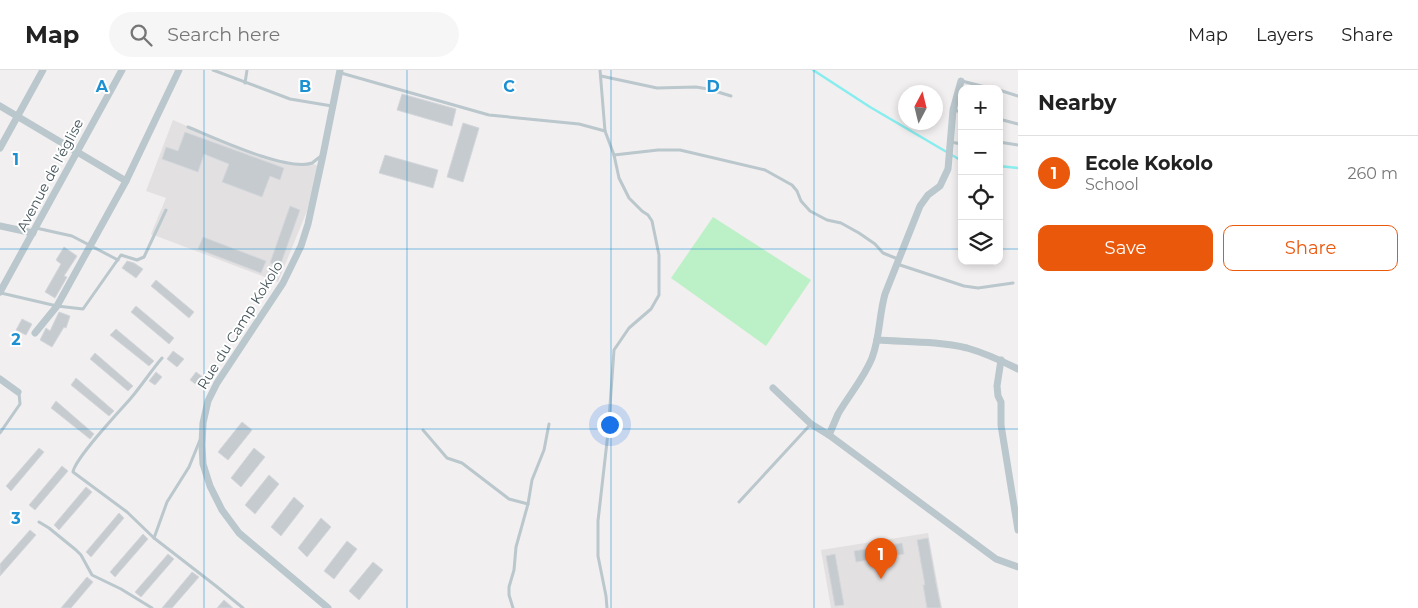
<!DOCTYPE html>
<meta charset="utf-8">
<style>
:root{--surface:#fff;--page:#f6f6f6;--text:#222;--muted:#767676;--line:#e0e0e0;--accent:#ea580c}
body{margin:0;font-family:Montserrat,sans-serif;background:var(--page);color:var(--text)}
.controls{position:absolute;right:15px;top:15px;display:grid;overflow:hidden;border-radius:10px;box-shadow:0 2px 8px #0003}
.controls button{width:45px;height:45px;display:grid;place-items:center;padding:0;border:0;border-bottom:1px solid var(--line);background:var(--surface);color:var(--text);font:25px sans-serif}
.compass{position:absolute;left:898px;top:15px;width:45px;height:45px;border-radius:50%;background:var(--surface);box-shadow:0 2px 8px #0003;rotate:7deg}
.you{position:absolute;left:609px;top:354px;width:18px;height:18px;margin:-12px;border:4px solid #fff;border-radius:50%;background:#1a73e8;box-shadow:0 0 0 8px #1a73e833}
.badge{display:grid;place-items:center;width:32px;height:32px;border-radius:50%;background:var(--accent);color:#fff;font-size:16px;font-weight:700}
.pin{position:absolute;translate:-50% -41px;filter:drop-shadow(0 1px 2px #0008)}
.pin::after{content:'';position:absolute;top:26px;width:18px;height:15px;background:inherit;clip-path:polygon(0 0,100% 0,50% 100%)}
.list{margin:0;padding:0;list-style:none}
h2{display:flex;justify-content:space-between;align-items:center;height:65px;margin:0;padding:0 20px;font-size:21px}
h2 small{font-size:16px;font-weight:400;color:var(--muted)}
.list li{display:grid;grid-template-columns:32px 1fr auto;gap:15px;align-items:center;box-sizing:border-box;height:75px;padding:0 20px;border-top:1px solid var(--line)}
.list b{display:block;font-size:19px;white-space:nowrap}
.list p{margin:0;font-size:16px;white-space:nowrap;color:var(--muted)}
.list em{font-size:16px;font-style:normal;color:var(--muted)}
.actions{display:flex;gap:10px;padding:15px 20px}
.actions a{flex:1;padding:11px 0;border:1px solid var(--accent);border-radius:10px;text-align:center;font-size:18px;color:var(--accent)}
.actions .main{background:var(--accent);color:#fff}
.icon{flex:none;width:28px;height:28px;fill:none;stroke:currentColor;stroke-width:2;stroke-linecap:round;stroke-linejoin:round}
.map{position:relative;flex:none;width:1018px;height:538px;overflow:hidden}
header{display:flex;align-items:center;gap:30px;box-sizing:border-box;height:70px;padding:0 25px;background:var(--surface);border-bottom:1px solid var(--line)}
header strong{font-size:24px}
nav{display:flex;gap:28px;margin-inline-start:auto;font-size:18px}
.search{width:350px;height:45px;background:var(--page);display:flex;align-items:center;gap:12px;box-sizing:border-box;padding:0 18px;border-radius:28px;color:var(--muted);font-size:19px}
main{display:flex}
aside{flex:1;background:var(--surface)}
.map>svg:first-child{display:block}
.education{fill:#e3e0e2}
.green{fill:#bcf0c6}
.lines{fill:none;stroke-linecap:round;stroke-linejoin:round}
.stream{stroke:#88edee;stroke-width:2.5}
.building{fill:#c6cbcf;stroke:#d3d7db}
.service{stroke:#bac7cc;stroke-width:3}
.minor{stroke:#bac7cc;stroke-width:7}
.grid{fill:none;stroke:#1c90d1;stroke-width:1;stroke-opacity:0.55}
.labels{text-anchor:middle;stroke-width:4;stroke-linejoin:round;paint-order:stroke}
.street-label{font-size:14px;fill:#47575d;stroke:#fff}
.grid-label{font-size:16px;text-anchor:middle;font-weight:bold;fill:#1c90d1;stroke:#fff;stroke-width:4;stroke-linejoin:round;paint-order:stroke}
</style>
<header>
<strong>Map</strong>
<div class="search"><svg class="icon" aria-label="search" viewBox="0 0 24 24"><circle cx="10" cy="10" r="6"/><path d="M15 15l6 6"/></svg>Search here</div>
<nav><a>Map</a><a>Layers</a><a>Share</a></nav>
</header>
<main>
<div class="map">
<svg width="1018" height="538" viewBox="0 0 1018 538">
<rect width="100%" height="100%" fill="#f2eff0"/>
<g class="education">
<path d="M173 50 233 76 270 89 292 93H311L319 96 307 141 278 212 151 164 166 128 146 121Z"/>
<path d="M928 463 942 538H831L821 480Z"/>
</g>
<path class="green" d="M713 147 811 210 766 276 671 208Z"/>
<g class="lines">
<g class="stream">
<path d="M813 0 870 37 962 91"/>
<path d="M999 96 1018 98"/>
</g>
</g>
<g class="building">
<path d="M402 24 456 39 452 56 397 40Z"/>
<path d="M463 53 479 58 463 112 447 107Z"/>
<path d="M185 62 284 98 280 110 270 106 262 127 222 112 229 94 204 84 198 102 162 89 166 77 178 81Z"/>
<path d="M385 85 438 100 433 118 379 103Z"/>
<path d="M290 136 300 140 280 196 270 193Z"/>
<path d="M203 167 266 191 261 203 198 179Z"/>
<path d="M64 177 77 186 64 206 67 207 55 228 45 222 61 194 56 190Z"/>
<path d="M127 191 134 193 143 199 136 208 122 198Z"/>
<path d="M156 210 194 242 189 248 151 216Z"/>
<path d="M136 236 174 268 169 274 131 242Z"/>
<path d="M59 242 70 246 66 258 64 257 52 277 40 270 46 258 50 261Z"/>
<path d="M22 249 32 254 26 265 16 260Z"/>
<path d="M116 259 154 291 149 296 110 265Z"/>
<path d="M173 281 184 289 177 297 167 289Z"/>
<path d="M95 283 133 316 128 321 90 289Z"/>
<path d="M156 302 162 307 155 315 149 311Z"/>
<path d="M196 302 207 310 201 318 190 310Z"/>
<path d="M76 308 114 341 109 346 71 315Z"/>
<path d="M56 331 94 364 90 369 51 338Z"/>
<path d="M242 352 252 360 228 390 218 382Z"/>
<path d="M39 378 44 382 11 421 6 416Z"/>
<path d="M254 378 265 387 241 417 231 408Z"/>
<path d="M62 396 68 401 35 440 29 435Z"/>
<path d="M269 405 279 414 255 444 245 435Z"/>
<path d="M86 417 92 422 59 460 54 455Z"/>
<path d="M294 427 304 436 281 466 271 457Z"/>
<path d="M119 443 124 448 91 487 86 482Z"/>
<path d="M321 448 331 457 307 487 298 478Z"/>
<path d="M30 460 36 465 0 506V494Z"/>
<path d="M143 464 148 469 115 507 110 502Z"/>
<path d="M928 468 936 513 941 538H927L923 515H925L917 470Z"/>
<path d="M347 471 357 479 334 509 324 501Z"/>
<path d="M902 473 904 484 856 492 854 481Z"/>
<path d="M168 484 174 489 141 527 135 522Z"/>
<path d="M835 484 844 535 835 536 826 486Z"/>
<path d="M373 492 383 500 359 530 349 521Z"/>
<path d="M192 502 199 507 172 538H162Z"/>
<path d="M87 507 93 512 71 538H61Z"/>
<path d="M224 530 233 538H217Z"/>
</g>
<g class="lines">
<g class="service">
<path d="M213 0 290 29 332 36"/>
<path d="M600 0 605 61 614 85 619 108 629 128 642 141 648 145 652 151 659 185V225L651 239 629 258 614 280 608 363 598 451V486L606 526 607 538"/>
<path d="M341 3 489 45 579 54 605 61"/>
<path d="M601 6 657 18 696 17 708 19 731 26"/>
<path d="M962 11 993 19"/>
<path d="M245 13 247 0"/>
<path d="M999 20 1018 26"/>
<path d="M953 40 962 42"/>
<path d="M999 49 1018 54"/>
<path d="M188 57C213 67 287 102 312 93 315 91 318 88 321 86"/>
<path d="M950 72 962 74"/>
<path d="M999 72 1018 75"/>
<path d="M614 85 658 80H680L765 100 792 115 797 121 801 131 810 141 827 150 841 153 859 163 875 174 883 183 898 189"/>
<path d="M36 158 72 166 118 190"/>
<path d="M897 194 964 216 978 218 1013 213"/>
<path d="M1 223 57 236 83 239 121 185 137 190 144 187 166 140"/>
<path d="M162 288C151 301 142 315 131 328 119 342 75 388 73 402L127 442 154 468 216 516 243 538"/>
<path d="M423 360 447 388 462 393 509 429 528 434"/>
<path d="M0 363 20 334 19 323"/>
<path d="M739 432 810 355"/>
<path d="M39 452 49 458 76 480 81 485 92 505 121 519 152 538"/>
<path d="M154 468 167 432 189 397 200 370"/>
<path d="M513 538 509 525V517L514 500 516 477 528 434 532 410 544 380 549 354"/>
</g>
<g class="minor">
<path d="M0 36 126 111"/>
<path d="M0 78 43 0"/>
<path d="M0 156 33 163"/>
<path d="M0 222 122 0"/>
<path d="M35 263 57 236 126 111 179 0"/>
<path d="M877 270C907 272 938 271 967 278 985 283 1002 291 1018 299"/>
<path d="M1001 290 997 316 998 326 1001 332V355L1018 460"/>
<path d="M0 309 18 322"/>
<path d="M773 318 811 354 829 365 996 489 1018 497"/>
<path d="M829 365C832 358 835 351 838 344 849 325 864 308 872 288 880 267 879 245 885 224L920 136 928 125 940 116 948 99 953 40 961 11"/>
<path d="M328 538 239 463 222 440 210 416 203 394 202 375 203 353 208 331 217 313 283 213 301 176 308 154 323 85 340 0"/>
</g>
</g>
<path class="grid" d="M204 0V538M407 0V538M611 0V538M814 0V538M0 179H962M999 179H1018M0 359H1018"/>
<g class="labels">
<g class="street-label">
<text transform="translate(50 105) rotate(-62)" y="5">Avenue de l'église</text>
<text transform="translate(240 255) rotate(-58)" y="5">Rue du Camp Kokolo</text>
</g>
</g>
<g class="grid-label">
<text x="102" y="22">A</text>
<text x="305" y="22">B</text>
<text x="509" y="22">C</text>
<text x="713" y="22">D</text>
<text x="16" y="95">1</text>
<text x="16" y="275">2</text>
<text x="16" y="454">3</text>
</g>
</svg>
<div class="controls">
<button>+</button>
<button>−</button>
<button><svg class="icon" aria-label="locate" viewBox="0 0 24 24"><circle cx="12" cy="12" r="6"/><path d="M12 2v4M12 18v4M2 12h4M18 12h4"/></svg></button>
<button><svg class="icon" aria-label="layers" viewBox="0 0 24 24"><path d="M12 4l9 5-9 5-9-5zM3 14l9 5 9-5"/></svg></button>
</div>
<svg class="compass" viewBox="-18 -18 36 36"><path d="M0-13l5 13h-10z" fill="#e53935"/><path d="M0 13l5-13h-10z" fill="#767676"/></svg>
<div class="you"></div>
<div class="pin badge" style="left:881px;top:509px">1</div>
</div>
<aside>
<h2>Nearby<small></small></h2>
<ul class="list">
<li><span class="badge">1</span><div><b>Ecole Kokolo</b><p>School</p></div><em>260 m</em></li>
</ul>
<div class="actions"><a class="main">Save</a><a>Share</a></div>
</aside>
</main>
